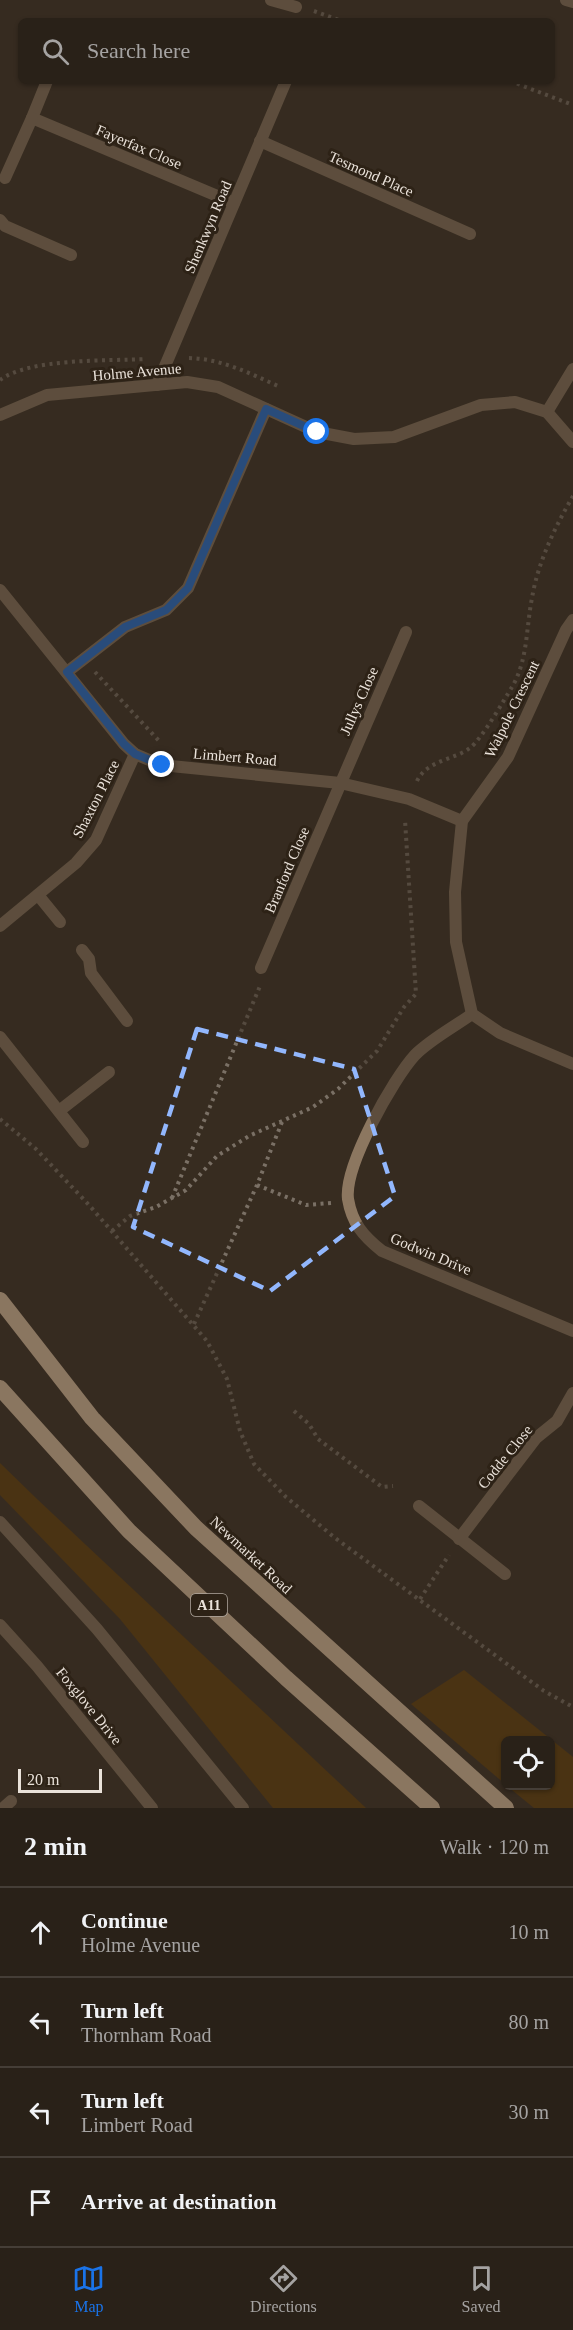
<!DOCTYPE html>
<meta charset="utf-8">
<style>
:root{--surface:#292118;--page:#352e25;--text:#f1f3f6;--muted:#a5a3a2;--line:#453e37;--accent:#1a73e8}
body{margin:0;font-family:"Times New Roman",serif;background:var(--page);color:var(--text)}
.controls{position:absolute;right:18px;bottom:18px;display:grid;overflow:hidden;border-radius:9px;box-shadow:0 2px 4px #0004}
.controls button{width:54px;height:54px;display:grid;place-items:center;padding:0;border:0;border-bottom:2px solid var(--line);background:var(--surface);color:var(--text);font:30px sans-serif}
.scale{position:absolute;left:18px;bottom:15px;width:84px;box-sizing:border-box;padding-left:6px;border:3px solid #eae2da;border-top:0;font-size:16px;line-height:21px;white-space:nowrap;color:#eae2da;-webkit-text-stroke:4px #2d2216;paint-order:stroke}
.stop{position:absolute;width:18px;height:18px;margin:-14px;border:4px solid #1a73e8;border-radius:50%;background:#fff}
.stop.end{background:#1a73e8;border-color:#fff;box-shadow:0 2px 6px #0008}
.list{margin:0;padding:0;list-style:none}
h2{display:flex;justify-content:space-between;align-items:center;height:78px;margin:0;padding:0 24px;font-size:26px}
h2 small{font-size:20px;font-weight:400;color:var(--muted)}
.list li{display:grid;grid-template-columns:39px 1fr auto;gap:18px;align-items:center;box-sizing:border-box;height:90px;padding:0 24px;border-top:2px solid var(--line)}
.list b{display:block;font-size:22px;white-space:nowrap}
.list p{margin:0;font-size:20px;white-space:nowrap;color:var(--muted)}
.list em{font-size:20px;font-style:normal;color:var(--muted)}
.icon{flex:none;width:33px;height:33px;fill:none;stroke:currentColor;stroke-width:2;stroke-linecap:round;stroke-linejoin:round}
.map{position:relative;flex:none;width:573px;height:1808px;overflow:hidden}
.search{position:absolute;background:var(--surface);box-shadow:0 2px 4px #0004;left:18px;right:18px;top:18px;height:66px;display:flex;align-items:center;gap:15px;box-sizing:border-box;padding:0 21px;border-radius:9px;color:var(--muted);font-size:22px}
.sheet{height:438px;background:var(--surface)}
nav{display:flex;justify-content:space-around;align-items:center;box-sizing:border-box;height:84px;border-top:2px solid var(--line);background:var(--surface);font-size:16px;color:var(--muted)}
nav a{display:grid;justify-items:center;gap:3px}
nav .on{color:var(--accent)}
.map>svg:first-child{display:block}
.green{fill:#633c03}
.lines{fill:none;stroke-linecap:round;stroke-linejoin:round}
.path{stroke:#7a7065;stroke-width:4;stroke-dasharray:3 4.5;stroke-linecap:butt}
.service{stroke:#8c7760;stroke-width:12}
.minor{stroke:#8c7760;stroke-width:12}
.tertiary{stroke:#8c7760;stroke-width:12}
.trunk{stroke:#f0d0ae;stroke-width:16}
.route{stroke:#1a73e8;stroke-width:8}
.marked{fill:none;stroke:#92b7fd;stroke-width:4.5;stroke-dasharray:12 8;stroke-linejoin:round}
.labels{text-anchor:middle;stroke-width:6;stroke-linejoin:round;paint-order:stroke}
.shield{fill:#2d2216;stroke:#b1a89f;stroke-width:1.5}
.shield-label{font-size:14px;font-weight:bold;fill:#eae2da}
.street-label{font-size:15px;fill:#eae2da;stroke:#2d2216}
</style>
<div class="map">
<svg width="573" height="1808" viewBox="0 0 573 1808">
<rect width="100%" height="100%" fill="#372c20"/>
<g class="green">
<path d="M0 1463 37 1499 366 1808H273L120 1619 0 1495Z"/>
<path d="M464 1670 573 1757V1808H534L507 1786H550V1740H506L505 1784 411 1704Z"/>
</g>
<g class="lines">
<g class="path">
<path d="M314 11 342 21"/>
<path d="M510 81 573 105"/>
<path d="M189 358C222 359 249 373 278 386"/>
<path d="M0 380C29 358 108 361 146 359"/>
<path d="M95 672 160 742"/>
<path d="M417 781C427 760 454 760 470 748 481 740 504 700 512 687 528 660 526 628 532 598 538 562 555 527 573 496"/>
<path d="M0 1119 36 1149 89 1205 207 1341 227 1379 240 1431 254 1464 286 1497 335 1538 544 1691 573 1707"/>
<path d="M257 1185 306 1205 331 1203"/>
<path d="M172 1198 260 986"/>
<path d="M112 1231 130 1216 156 1207 186 1190 217 1156 249 1136 313 1107 338 1089 377 1051 404 1007 416 994 405 820"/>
<path d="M194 1324 257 1185 282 1122"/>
<path d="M294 1411 309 1424 318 1439 382 1487 393 1486"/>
<path d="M420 1599 449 1555"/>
</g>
<g class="service">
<path d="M0 220 5 226 71 255"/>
<path d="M38 895 60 922"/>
<path d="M82 950 89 959 91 973 127 1021"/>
<path d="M3 1808 11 1801"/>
</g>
<g class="minor">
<path d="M566 0 573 2"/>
<path d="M47 81 32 118 234 203"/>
<path d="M260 141 470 234"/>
<path d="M5 178 32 118"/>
<path d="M157 385 286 81"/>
<path d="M547 412 573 369"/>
<path d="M0 415 47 395 187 382 218 387 317 432 354 439 394 437 481 405 515 402 547 412 573 442"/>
<path d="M0 590 124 744 135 754 161 765 340 783 409 799 462 821"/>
<path d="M573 620 566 630 508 757 462 821 455 892 456 942 472 1014 500 1033 573 1064"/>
<path d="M67 672 125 627 166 610 188 588 266 409"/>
<path d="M0 926 76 863 96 840 135 754"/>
<path d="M261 968 406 632"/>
<path d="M472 1014C454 1027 431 1039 415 1055 393 1079 344 1166 348 1199 352 1223 363 1236 382 1251L573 1331"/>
<path d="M0 1037 83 1142"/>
<path d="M59 1111 109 1072"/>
<path d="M419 1506 505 1574"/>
<path d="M0 1522 97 1629 243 1808"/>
<path d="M459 1539 536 1438 557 1421 573 1393"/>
<path d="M0 1625 37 1666 152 1808"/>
</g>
<path class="tertiary" d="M271 0 296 7"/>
<g class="trunk">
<path d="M0 1300 92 1418 196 1528 506 1808"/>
<path d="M0 1388 129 1531 286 1678 432 1808"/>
</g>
</g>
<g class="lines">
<path class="route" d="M162 765 135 754 124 744 67 672 125 627 166 610 188 588 266 409 317 432"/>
</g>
<path d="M0 0H573V1808H0ZM197 1029 354 1069 395 1196 270 1291 133 1227Z" fill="#372c20" fill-opacity=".55" fill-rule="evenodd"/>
<path class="marked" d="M197 1029 354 1069 395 1196 270 1291 133 1227Z"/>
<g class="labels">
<rect class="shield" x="191" y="1594" width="36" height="22" rx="4.5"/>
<g class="shield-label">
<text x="209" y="1610">A11</text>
</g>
<g class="street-label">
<text transform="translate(139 147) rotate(23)" y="5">Fayerfax Close</text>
<text transform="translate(371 174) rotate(24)" y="5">Tesmond Place</text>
<text transform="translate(208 227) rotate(-67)" y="5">Shenkwyn Road</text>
<text transform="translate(137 372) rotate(-5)" y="5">Holme Avenue</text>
<text transform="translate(359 701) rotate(-66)" y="5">Jullys Close</text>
<text transform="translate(512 709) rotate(-64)" y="5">Walpole Crescent</text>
<text transform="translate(235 757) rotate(5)" y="5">Limbert Road</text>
<text transform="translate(96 799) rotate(-63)" y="5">Shaxton Place</text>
<text transform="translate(287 870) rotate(-67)" y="5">Branford Close</text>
<text transform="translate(431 1254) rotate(23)" y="5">Godwin Drive</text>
<text transform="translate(505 1457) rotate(-51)" y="5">Codde Close</text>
<text transform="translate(251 1555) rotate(43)" y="5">Newmarket Road</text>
<text transform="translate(89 1706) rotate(51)" y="5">Foxglove Drive</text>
</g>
</g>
</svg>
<div class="controls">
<button><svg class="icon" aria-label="locate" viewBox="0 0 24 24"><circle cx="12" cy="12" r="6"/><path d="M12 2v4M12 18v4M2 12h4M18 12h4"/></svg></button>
</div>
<div class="scale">20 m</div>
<div class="stop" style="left:317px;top:432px"></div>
<div class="stop end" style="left:162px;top:765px"></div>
<div class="search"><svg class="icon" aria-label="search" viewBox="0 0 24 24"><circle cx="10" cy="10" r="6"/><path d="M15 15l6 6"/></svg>Search here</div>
</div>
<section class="sheet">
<h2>2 min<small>Walk · 120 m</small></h2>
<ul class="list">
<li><svg class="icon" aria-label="ahead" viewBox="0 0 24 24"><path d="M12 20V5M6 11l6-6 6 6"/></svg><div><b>Continue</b><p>Holme Avenue</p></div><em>10 m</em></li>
<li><svg class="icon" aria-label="left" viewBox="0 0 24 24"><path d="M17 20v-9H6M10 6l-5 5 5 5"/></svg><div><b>Turn left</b><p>Thornham Road</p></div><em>80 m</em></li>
<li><svg class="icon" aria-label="left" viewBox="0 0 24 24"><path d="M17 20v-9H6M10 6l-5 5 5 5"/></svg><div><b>Turn left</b><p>Limbert Road</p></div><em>30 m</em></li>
<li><svg class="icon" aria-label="arrive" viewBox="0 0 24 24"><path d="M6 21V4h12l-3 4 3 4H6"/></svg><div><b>Arrive at destination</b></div></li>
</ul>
</section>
<nav>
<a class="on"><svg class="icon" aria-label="map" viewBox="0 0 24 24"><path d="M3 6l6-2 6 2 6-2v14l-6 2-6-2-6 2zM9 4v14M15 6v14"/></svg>Map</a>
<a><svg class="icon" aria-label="directions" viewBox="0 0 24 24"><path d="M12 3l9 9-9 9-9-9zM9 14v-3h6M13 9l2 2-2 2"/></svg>Directions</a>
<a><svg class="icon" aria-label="saved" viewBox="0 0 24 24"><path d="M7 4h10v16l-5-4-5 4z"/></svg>Saved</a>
</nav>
